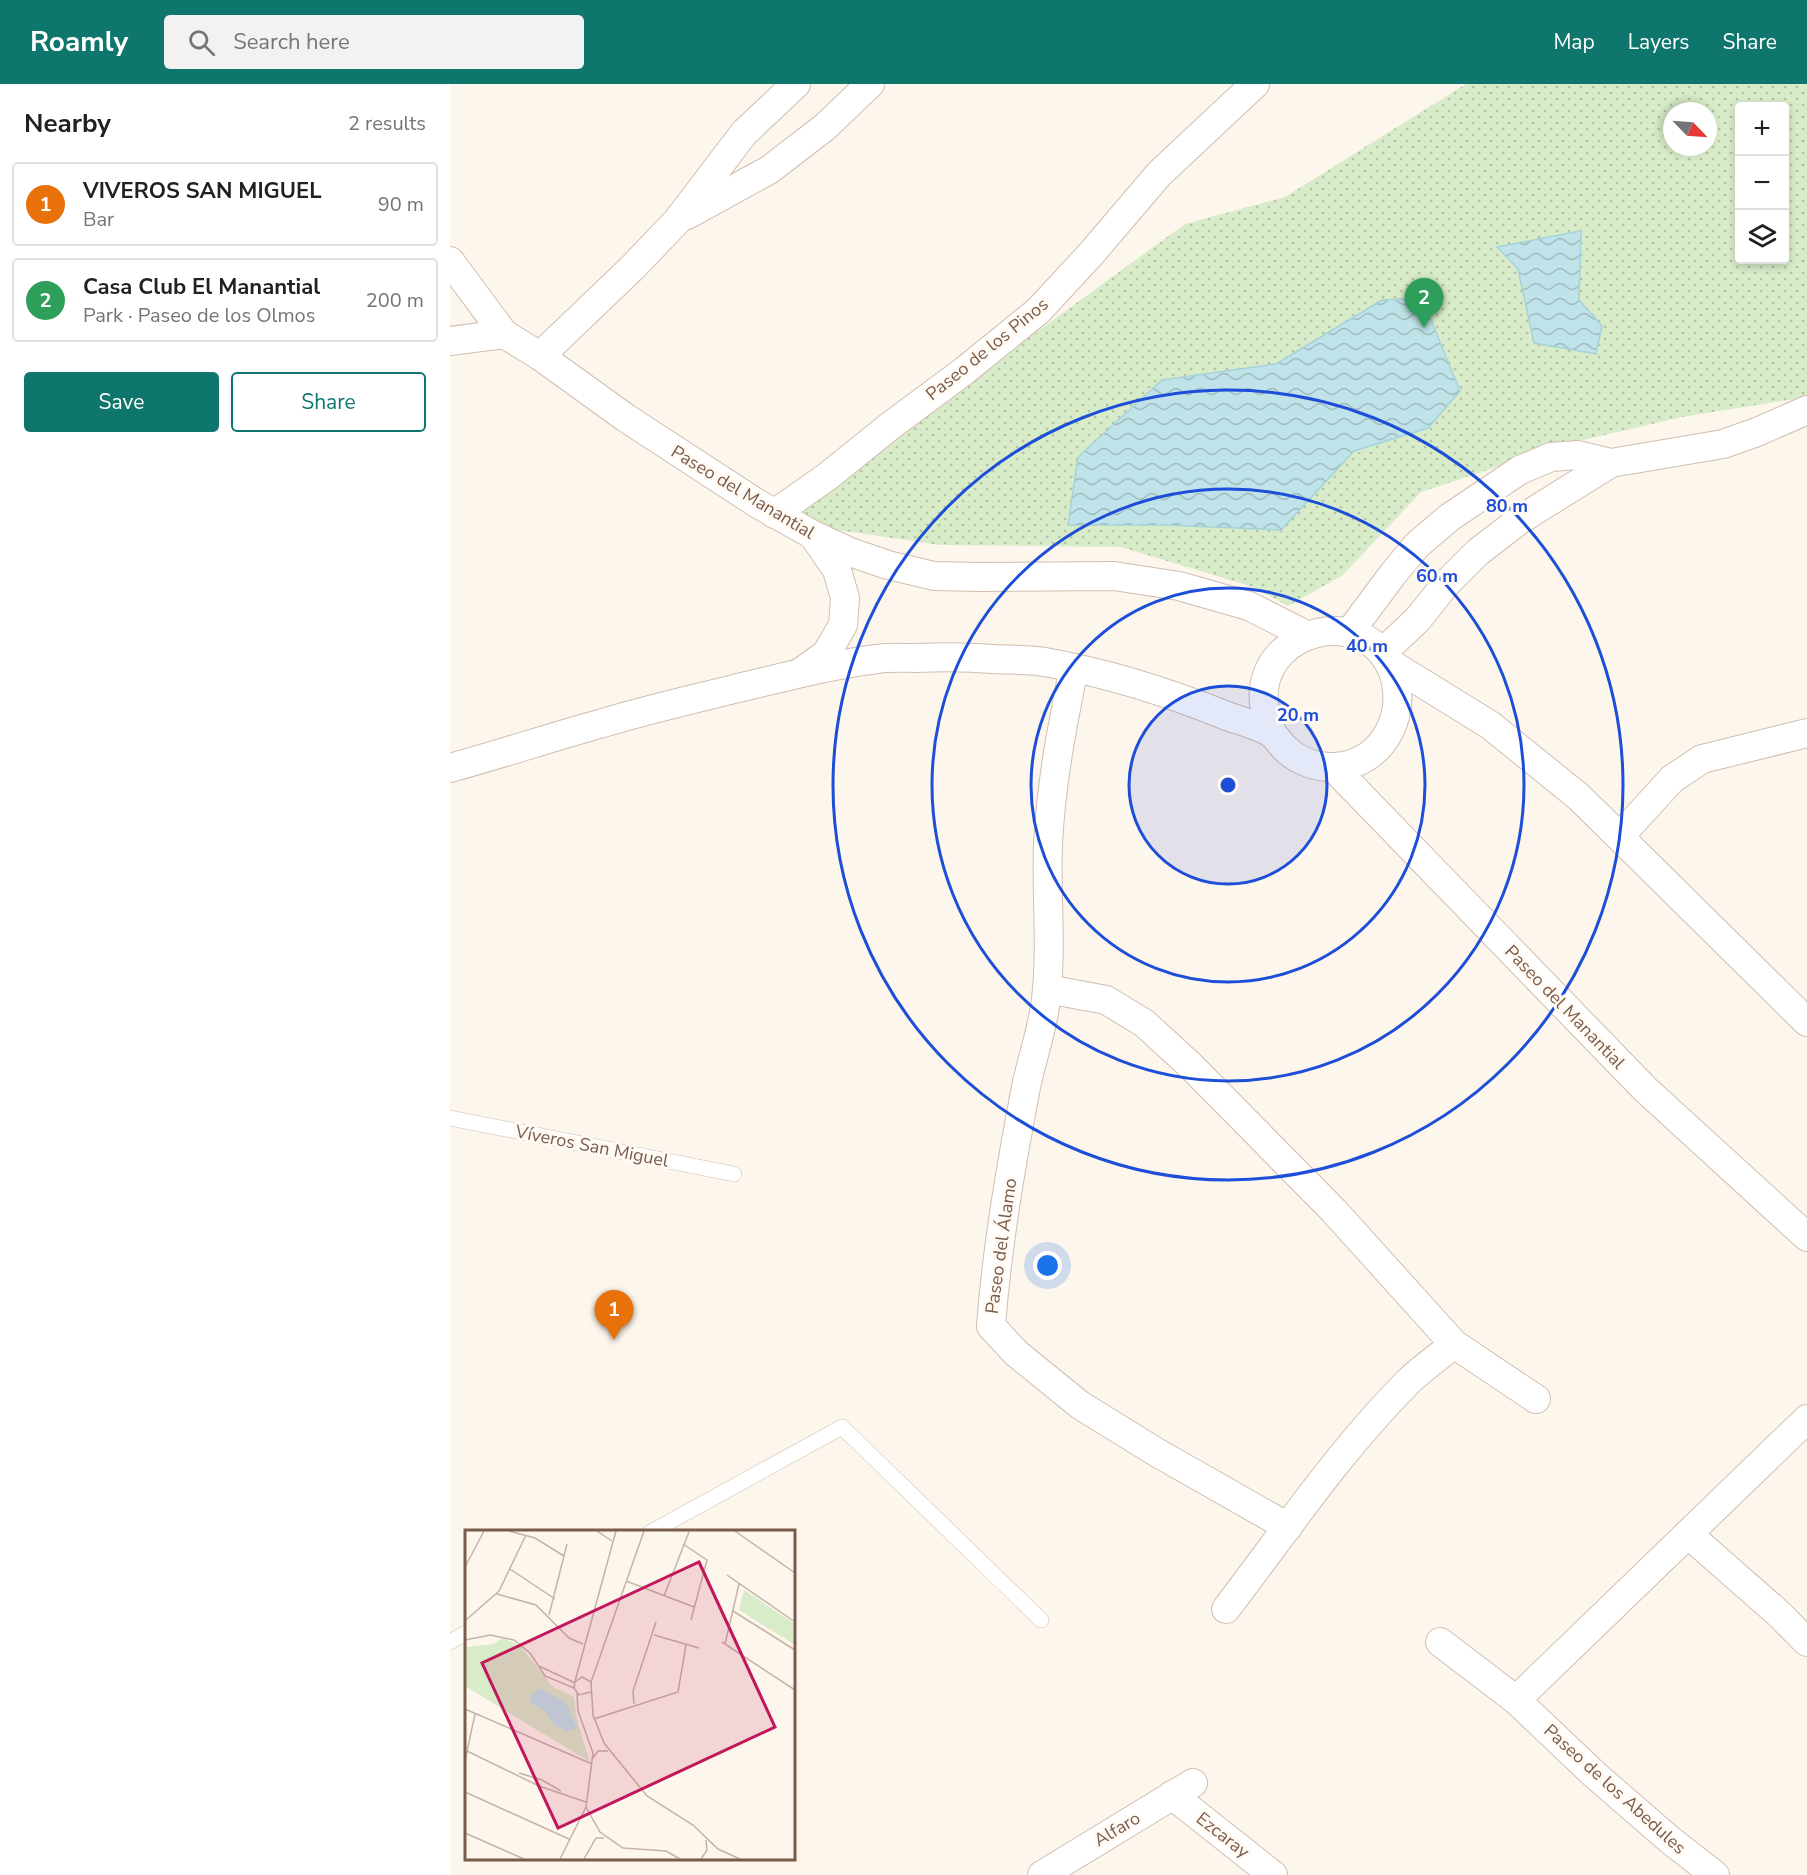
<!DOCTYPE html>
<meta charset="utf-8">
<style>
:root{--surface:#fff;--page:#f2f2f2;--text:#202124;--muted:#757577;--line:#e0e0e0;--accent:#0f766e}
body{margin:0;font-family:"Nunito Sans",sans-serif;background:var(--page);color:var(--text)}
.controls{position:absolute;right:18px;top:18px;display:grid;overflow:hidden;border-radius:6px;box-shadow:0 3px 9px #0003}
.controls button{width:54px;height:54px;display:grid;place-items:center;padding:0;border:0;border-bottom:2px solid var(--line);background:var(--surface);color:var(--text);font:30px sans-serif}
.compass{position:absolute;left:1213px;top:18px;width:54px;height:54px;border-radius:50%;background:var(--surface);box-shadow:0 3px 9px #0003;rotate:115deg}
.you{position:absolute;left:598px;top:1182px;width:21px;height:21px;margin:-15px;border:4px solid #fff;border-radius:50%;background:#1a73e8;box-shadow:0 0 0 9px #1a73e833}
.badge{display:grid;place-items:center;width:39px;height:39px;border-radius:50%;background:var(--accent);color:#fff;font-size:20px;font-weight:700}
.pin{position:absolute;translate:-50% -50px;filter:drop-shadow(0 2px 3px #0008)}
.pin::after{content:'';position:absolute;top:32px;width:21px;height:18px;background:inherit;clip-path:polygon(0 0,100% 0,50% 100%)}
.list{margin:0;padding:0;list-style:none}
h2{display:flex;justify-content:space-between;align-items:center;height:78px;margin:0;padding:0 24px;font-size:26px}
h2 small{font-size:20px;font-weight:400;color:var(--muted)}
.list li{display:grid;grid-template-columns:39px 1fr auto;gap:18px;align-items:center;box-sizing:border-box;height:84px;margin:0 12px 12px;padding:0 12px;border:2px solid var(--line);border-radius:6px}
.list b{display:block;font-size:22px;white-space:nowrap}
.list p{margin:0;font-size:20px;white-space:nowrap;color:var(--muted)}
.list em{font-size:20px;font-style:normal;color:var(--muted)}
.actions{display:flex;gap:12px;padding:18px 24px}
.actions a{flex:1;padding:14px 0;border:2px solid var(--accent);border-radius:6px;text-align:center;font-size:21px;color:var(--accent)}
.actions .main{background:var(--accent);color:#fff}
.icon{flex:none;width:33px;height:33px;fill:none;stroke:currentColor;stroke-width:2;stroke-linecap:round;stroke-linejoin:round}
.map{position:relative;flex:none;width:1357px;height:1791px;overflow:hidden}
header{display:flex;align-items:center;gap:36px;box-sizing:border-box;height:84px;padding:0 30px;background:var(--accent);color:#fff}
header strong{font-size:28px}
nav{display:flex;gap:33px;margin-inline-start:auto;font-size:21px}
.search{width:420px;height:54px;background:var(--page);display:flex;align-items:center;gap:15px;box-sizing:border-box;padding:0 21px;border-radius:6px;color:var(--muted);font-size:22px}
main{display:flex}
aside{flex:1;background:var(--surface)}
.map>svg:first-child{display:block}
.park{fill:url(#park-dots);fill-rule:evenodd}
.water{fill:url(#water-waves);stroke:#a5d3da;stroke-width:1.5}
.lines{fill:none;stroke-linecap:round;stroke-linejoin:round}
.service-casing{stroke:#d1beb0;stroke-width:16}
.minor-casing{stroke:#d1beb0;stroke-width:30}
.service{stroke:#fff;stroke-width:15}
.minor{stroke:#fff;stroke-width:28}
.ring{fill:none;stroke:#1d4ed8;stroke-width:3}
.labels{text-anchor:middle;stroke-width:6;stroke-linejoin:round;paint-order:stroke}
.street-label{font-size:18px;fill:#7a5c4d;stroke:#fffaf3}
.inset-road{fill:none;stroke:#c5b3a7;stroke-width:1.5}
.view{fill:#c2185b;fill-opacity:0.15;stroke:#c2185b;stroke-width:3}
.inset-edge{fill:none;stroke:#7a5c4d;stroke-width:3}
.centre{fill:#1d4ed8;stroke:#fffaf3;stroke-width:3}
.ring-label{font-size:18px;text-anchor:middle;font-weight:bold;fill:#1d4ed8;stroke:#fffaf3;stroke-width:6;stroke-linejoin:round;paint-order:stroke}
</style>
<header>
<strong>Roamly</strong>
<div class="search"><svg class="icon" aria-label="search" viewBox="0 0 24 24"><circle cx="10" cy="10" r="6"/><path d="M15 15l6 6"/></svg>Search here</div>
<nav><a>Map</a><a>Layers</a><a>Share</a></nav>
</header>
<main>
<aside>
<h2>Nearby<small>2 results</small></h2>
<ul class="list">
<li><span class="badge" style="background:#e8710a">1</span><div><b>VIVEROS SAN MIGUEL</b><p>Bar</p></div><em>90 m</em></li>
<li><span class="badge" style="background:#2e9e5b">2</span><div><b>Casa Club El Manantial</b><p>Park · Paseo de los Olmos</p></div><em>200 m</em></li>
</ul>
<div class="actions"><a class="main">Save</a><a>Share</a></div>
</aside>
<div class="map">
<svg width="1357" height="1791" viewBox="0 0 1357 1791">
<defs>
<pattern id="park-dots" width="8" height="8" patternUnits="userSpaceOnUse" patternTransform="scale(1.5)"><rect width="8" height="8" fill="#d8ecc9"/><path d="M2 2h.1M6 6h.1" fill="none" stroke="#b4c2a5" stroke-width="1.8" stroke-linecap="round"/></pattern>
<pattern id="water-waves" width="16" height="10" patternUnits="userSpaceOnUse" patternTransform="scale(1.5)"><rect width="16" height="10" fill="#bfe3e8"/><path d="M0 5q4-4 8 0t8 0" fill="none" stroke="#a0bbbe"/></pattern>
</defs>
<rect width="100%" height="100%" fill="#fdf6ec"/>
<path class="park" d="M1016 0H1357V313L1232 333 1120 359 971 408 893 491 838 522 803 503 671 463 490 461 367 443 345 424 735 140 835 113ZM1290 22H1334V176H1290ZM1222 27H1258V63H1222Z"/>
<g class="water">
<path d="M1131 147 1129 216 1152 242 1146 270 1084 259 1068 185 1047 163Z"/>
<path d="M972 214 1010 307 978 344 904 367 831 446 715 441H618L628 373 712 296 826 280 932 216Z"/>
</g>
<g class="lines">
<g class="service-casing">
<g id="service">
<path d="M0 1034 284 1090"/>
<path d="M201 1448 392 1343 591 1536"/>
<path d="M0 1558 16 1549"/>
</g>
</g>
<g class="minor-casing">
<g id="minor">
<path d="M237 131 319 86 375 43 420 0"/>
<path d="M0 177 54 250"/>
<path d="M0 257 54 250 90 272 176 334 308 420 363 451 400 468 438 481 484 492 528 493 664 492 729 502 799 522 856 551"/>
<path d="M90 272 182 184 227 137 294 49 346 0"/>
<path d="M324 430 378 392 440 342 514 287 588 227 640 171 709 90 805 0"/>
<path d="M899 549 943 490 967 461 1000 433 1070 386 1101 373 1128 371 1161 379 1273 360 1307 348 1357 326"/>
<path d="M932 569 968 535 995 501 1028 468 1071 435 1161 379"/>
<path d="M938 578 1040 641 1129 713 1357 938"/>
<path d="M624 584C612 643 601 700 598 760 596 811 602 863 596 915 593 944 582 974 576 1003 561 1082 547 1162 541 1242L566 1269 630 1321 706 1368 838 1443"/>
<path d="M351 588 376 570 393 541 395 514 387 486 363 451"/>
<path d="M883 683 1195 1005 1357 1153"/>
<path d="M0 684C51 670 102 653 153 639 196 626 240 616 284 605 331 594 379 581 427 575 440 573 453 574 466 574 491 573 517 573 543 575 561 576 581 575 600 579 661 590 720 609 777 632 791 637 807 641 819 648 827 652 830 661 837 666 848 677 868 684 884 683 936 681 962 623 939 579 909 524 821 545 814 605 812 621 817 634 822 649"/>
<path d="M1170 752 1222 695 1252 675 1357 649"/>
<path d="M597 905 656 916 694 939 741 982 884 1127 1004 1260 1086 1315"/>
<path d="M1238 1450 1328 1529 1357 1558"/>
<path d="M776 1525C835 1448 889 1367 958 1298 972 1284 989 1273 1004 1260"/>
<path d="M990 1558 1066 1616 1145 1691 1220 1756 1265 1791"/>
<path d="M1066 1616 1357 1335"/>
<path d="M722 1711 823 1791"/>
<path d="M592 1791 743 1699"/>
</g>
</g>
<use href="#service" class="service"/>
<use href="#minor" class="minor"/>
</g>
<circle cx="778" cy="701" r="99" fill="#1d4ed8" fill-opacity=".12"/>
<g class="ring">
<circle cx="778" cy="701" r="99"/>
<circle cx="778" cy="701" r="197"/>
<circle cx="778" cy="701" r="296"/>
<circle cx="778" cy="701" r="395"/>
</g>
<g class="labels">
<g class="street-label">
<text transform="translate(537 265) rotate(-39)" y="6">Paseo de los Pinos</text>
<text transform="translate(293 408) rotate(31)" y="6">Paseo del Manantial</text>
<text transform="translate(1115 923) rotate(46)" y="6">Paseo del Manantial</text>
<text transform="translate(142 1062) rotate(11)" y="6">Víveros San Miguel</text>
<text transform="translate(551 1162) rotate(-82)" y="6">Paseo del Álamo</text>
<text transform="translate(1165 1705) rotate(42)" y="6">Paseo de los Abedules</text>
<text transform="translate(667 1745) rotate(-31)" y="6">Alfaro</text>
<text transform="translate(773 1751) rotate(38)" y="6">Ezcaray</text>
</g>
</g>
<g transform="translate(15 1446)">
<rect width="330" height="330" fill="#fdf6ec"/>
<path d="M279 60 330 94V115L274 80Z" fill="#d8ecc9"/>
<path d="M37 108 55 116 88 157 109 167 112 190 125 232 0 156V117L29 114Z" fill="#d8ecc9"/>
<path d="M74 158 100 172 112 198 103 201 89 195 81 182 67 173 64 168Z" fill="#bfe3e8"/>
<path class="inset-road" d="M44 1 70 8 99 26M132 1 147 11M270 1 330 43M218 14 242 30 226 90M0 37 19 1M45 39 90 69M262 45 330 92M161 51 229 77M32 64 71 75 104 108 118 114M199 66 224 2M268 81 330 120M84 85 102 14M1 90 34 61 61 5M189 105 234 118M0 110 25 105 49 110 65 123 80 146 109 158M257 112 330 160M260 114 274 54M74 136 110 153M110 151 151 1M126 152 179 1M126 162 114 165 109 158 110 152 117 147 126 152 128 185 139 213 182 266 228 295 253 319 275 329M112 163 113 181 128 223 121 277 135 302 158 318 201 321 215 329M169 174 168 161 191 92M0 179 127 234M129 189 213 162 221 115M2 221 74 256 121 272M128 228 133 221H143M0 231 10 184M54 243 77 250 96 261M0 262 104 309M0 303 59 329M95 329 121 277M119 329 131 308H139M236 329 242 320 241 310"/>
<path class="view" d="M234 32 310 197 93 298 17 133Z"/>
<rect width="330" height="330" class="inset-edge"/>
</g>
<circle cx="778" cy="701" r="9" class="centre"/>
<g class="ring-label">
<text x="1057" y="428">80 m</text>
<text x="987" y="498">60 m</text>
<text x="917" y="568">40 m</text>
<text x="848" y="637">20 m</text>
</g>
</svg>
<div class="controls">
<button>+</button>
<button>−</button>
<button><svg class="icon" aria-label="layers" viewBox="0 0 24 24"><path d="M12 4l9 5-9 5-9-5zM3 14l9 5 9-5"/></svg></button>
</div>
<svg class="compass" viewBox="-18 -18 36 36"><path d="M0-13l5 13h-10z" fill="#e53935"/><path d="M0 13l5-13h-10z" fill="#757577"/></svg>
<div class="you"></div>
<div class="pin badge" style="left:164px;top:1256px;background:#e8710a">1</div>
<div class="pin badge" style="left:974px;top:244px;background:#2e9e5b">2</div>
</div>
</main>
